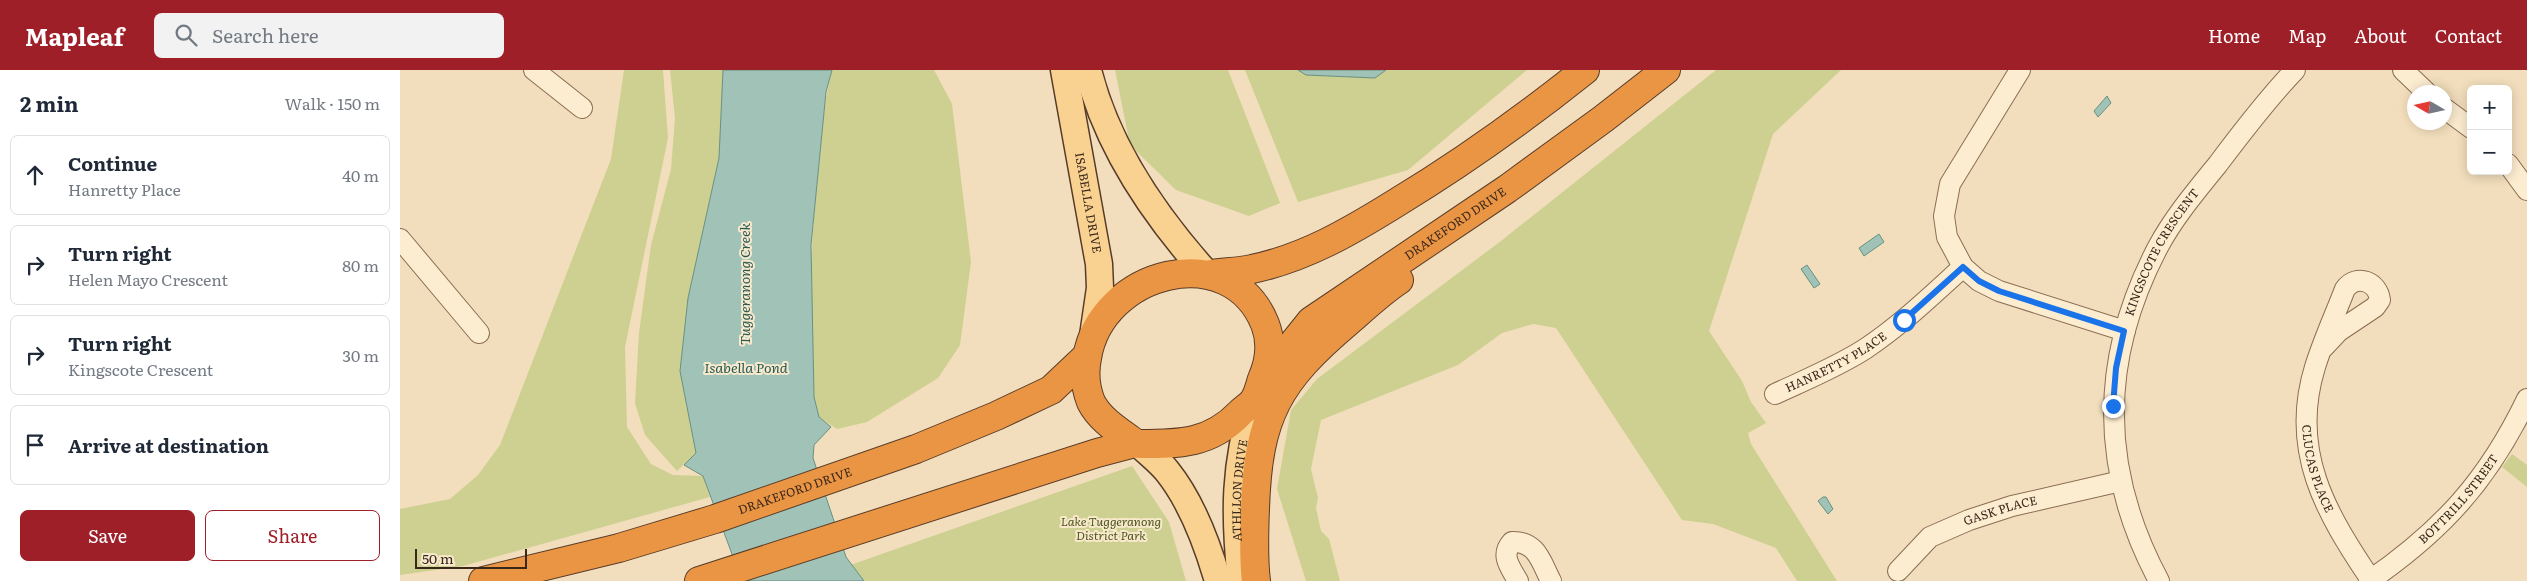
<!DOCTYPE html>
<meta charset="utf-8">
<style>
:root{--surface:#fff;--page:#f2f2f3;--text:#1f2937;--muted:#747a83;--line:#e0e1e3;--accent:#9f1f29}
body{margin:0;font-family:Literata,serif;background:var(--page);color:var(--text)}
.controls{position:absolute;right:15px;top:15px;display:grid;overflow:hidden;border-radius:8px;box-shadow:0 2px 12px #0003}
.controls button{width:45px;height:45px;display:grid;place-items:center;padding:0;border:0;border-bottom:1px solid var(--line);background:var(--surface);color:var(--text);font:25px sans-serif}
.compass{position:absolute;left:2007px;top:15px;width:45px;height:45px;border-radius:50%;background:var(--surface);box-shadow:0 2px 12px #0003;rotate:279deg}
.scale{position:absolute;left:15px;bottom:12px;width:112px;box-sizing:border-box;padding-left:5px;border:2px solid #39271a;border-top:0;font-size:14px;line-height:18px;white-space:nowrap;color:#39271a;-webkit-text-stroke:4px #f8e9cd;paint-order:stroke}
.stop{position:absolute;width:15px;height:15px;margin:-11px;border:4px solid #1a73e8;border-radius:50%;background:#fff}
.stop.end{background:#1a73e8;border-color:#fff;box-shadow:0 1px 5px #0008}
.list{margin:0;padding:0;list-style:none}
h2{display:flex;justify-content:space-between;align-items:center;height:65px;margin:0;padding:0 20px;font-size:21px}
h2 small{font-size:16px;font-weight:400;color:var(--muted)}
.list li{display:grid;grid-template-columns:32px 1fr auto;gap:15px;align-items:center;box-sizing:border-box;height:80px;margin:0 10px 10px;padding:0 10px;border:1px solid var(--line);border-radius:8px}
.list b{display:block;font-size:19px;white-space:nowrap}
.list p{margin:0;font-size:16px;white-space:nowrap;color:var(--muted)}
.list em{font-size:16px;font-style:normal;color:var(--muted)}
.actions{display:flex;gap:10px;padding:15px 20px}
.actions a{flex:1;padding:11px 0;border:1px solid var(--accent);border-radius:8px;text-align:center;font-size:18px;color:var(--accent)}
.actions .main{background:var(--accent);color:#fff}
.icon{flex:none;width:28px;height:28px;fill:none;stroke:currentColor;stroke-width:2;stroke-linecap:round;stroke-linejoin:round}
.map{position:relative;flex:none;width:2127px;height:511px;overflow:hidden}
header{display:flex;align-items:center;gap:30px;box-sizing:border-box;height:70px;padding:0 25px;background:var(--accent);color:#fff}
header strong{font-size:24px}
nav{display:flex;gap:28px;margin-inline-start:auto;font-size:18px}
.search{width:350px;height:45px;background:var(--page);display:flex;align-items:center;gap:12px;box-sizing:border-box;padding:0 18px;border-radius:8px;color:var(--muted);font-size:19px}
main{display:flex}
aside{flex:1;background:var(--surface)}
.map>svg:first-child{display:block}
.green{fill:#cdd090}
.water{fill:#a1c2b6;stroke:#679183}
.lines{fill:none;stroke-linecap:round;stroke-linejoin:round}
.minor-casing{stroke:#8b6d54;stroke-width:22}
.major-casing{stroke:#583c29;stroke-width:29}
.highway-casing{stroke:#583c29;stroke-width:30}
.minor{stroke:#fcecd0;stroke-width:20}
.major{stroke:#f9d190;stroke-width:26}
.highway{stroke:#ea9544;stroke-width:28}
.route{stroke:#1a73e8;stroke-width:6}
.labels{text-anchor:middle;stroke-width:4;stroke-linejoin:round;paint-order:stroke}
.street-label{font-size:12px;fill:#39271a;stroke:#f8e9cd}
.park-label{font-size:12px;font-style:italic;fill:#4d571f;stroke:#f8e9cd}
.water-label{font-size:14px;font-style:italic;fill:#285a53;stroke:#f8e9cd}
</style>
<header>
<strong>Mapleaf</strong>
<div class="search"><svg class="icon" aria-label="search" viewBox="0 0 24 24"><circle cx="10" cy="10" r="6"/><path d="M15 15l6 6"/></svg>Search here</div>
<nav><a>Home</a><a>Map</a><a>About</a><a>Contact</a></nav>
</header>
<main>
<aside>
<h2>2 min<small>Walk · 150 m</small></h2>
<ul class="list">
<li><svg class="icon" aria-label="ahead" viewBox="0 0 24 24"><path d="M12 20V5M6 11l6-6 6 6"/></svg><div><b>Continue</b><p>Hanretty Place</p></div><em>40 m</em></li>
<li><svg class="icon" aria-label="right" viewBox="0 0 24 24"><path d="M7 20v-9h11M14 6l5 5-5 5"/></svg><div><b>Turn right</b><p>Helen Mayo Crescent</p></div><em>80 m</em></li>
<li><svg class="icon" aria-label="right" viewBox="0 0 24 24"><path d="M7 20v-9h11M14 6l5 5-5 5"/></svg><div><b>Turn right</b><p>Kingscote Crescent</p></div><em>30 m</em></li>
<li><svg class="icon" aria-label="arrive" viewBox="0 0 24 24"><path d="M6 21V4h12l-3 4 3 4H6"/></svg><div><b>Arrive at destination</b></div></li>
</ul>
<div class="actions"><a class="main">Save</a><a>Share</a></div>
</aside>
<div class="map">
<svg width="2127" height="511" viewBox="0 0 2127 511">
<rect width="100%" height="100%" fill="#f2debc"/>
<g class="green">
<path d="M224 0H263L268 68 225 277 227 357 251 394 273 405 303 406 310 427 63 496 0 505V439L50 429 78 405 100 375 211 89Z"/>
<path d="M270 0H323L319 88 288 228 280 301 296 383 277 401 245 365 235 333 239 263 251 175 271 99 275 48Z"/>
<path d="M432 0H534L552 34 571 192 560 275 538 308 467 352 437 359 419 347 415 339C406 259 410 175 419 95 422 63 424 31 432 0Z"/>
<path d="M715 0H828L880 133 849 146 776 120 730 75Z"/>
<path d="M845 0H1127L1008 100 898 132Z"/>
<path d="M1316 0H1441L1373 64 1309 261 1342 311 1351 332 1366 353 1348 363 1351 374 1437 511H1397L1376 478 1313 454 1282 450 1156 258 1133 254 1102 263 1058 295 921 350 911 399 918 428 916 438 921 461 929 469 940 511H906L877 419 891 340 917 309 1101 171Z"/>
<path d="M2112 384 2127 395V417L2102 397Z"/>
<path d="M732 396 769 452 786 511H405Z"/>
</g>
<g class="water">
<path d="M323 0H432L426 22 411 175 414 327 419 347 431 357 414 375 413 388 446 487 464 511H342L303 406 284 395 296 383 280 301 288 228 319 88Z"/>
<path d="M898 0H986L975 8 906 5Z"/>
<path d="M1707 26 1711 33 1698 47 1694 41Z"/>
<path d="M1479 164 1484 172 1464 186 1459 178Z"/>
<path d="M1407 195 1420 214 1414 218 1401 199Z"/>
<path d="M1423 427H1426L1433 439 1428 444 1418 431Z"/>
</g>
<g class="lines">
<g class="minor-casing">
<g id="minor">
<path d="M134 0 182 38"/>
<path d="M1620 0 1550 114 1544 146 1547 167 1563 197 1579 211 1599 221 1725 261"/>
<path d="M2003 0 2026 22"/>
<path d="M2044 38 2071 58"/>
<path d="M2108 94 2127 120"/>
<path d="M0 169 79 263"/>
<path id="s1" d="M1923 278 1939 261 1975 237 1980 230C1978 212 1957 203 1945 219 1935 245 1923 271 1915 297 1889 381 1926 443 1971 510"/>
<path id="s2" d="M1375 324C1405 310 1437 297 1465 279 1500 256 1532 225 1563 197"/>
<path id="s3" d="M1498 501 1530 467 1569 450 1612 436 1721 411"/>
<path d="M1118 511C1110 497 1100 485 1112 472 1137 471 1141 492 1151 511"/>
<path id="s4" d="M1759 511C1699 399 1699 289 1758 177 1774 147 1797 120 1818 94 1842 62 1867 29 1895 0"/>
<path id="s5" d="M1969 511C2043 460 2088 410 2127 329"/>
</g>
</g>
<g class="major-casing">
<g id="major">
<path id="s6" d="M664 0 699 194 700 218 693 266"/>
<path d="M688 0C707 77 754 145 806 203"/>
<path d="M735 373 739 374C748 383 759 391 767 401 792 432 807 473 818 511"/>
<path id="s7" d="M841 511C834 444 834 395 854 330"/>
</g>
</g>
<g class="highway-casing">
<g id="highway">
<path d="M811 204C824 202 839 202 852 199 905 188 951 161 996 133 1062 93 1125 48 1185 0"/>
<path id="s8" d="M866 307 911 251 1107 119 1203 49 1266 0"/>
<path d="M735 373C719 361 700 350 691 332 685 317 684 303 687 288 701 201 830 167 865 254 872 272 870 291 862 309 860 315 858 324 854 330 851 335 844 339 840 343 810 374 780 374 739 374"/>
<path id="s9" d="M83 511 219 478 315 449 516 379 596 346 651 320 687 286"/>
<path d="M299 511 697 383 735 373"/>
<path d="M856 511C853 487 854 463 855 439 858 345 878 311 949 251 965 237 981 222 999 210"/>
</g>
</g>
<use href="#minor" class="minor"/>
<use href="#major" class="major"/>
<use href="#highway" class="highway"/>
</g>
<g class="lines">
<path class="route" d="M1504 250 1563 197 1579 211 1599 221 1724 261 1716 298 1713 336"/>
</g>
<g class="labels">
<g class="street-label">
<text dy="4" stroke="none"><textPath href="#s6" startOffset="135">ISABELLA DRIVE</textPath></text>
<text dy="4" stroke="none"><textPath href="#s8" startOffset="246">DRAKEFORD DRIVE</textPath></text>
<text dy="4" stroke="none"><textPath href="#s4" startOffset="346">KINGSCOTE CRESCENT</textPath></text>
<text dy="4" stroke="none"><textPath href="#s2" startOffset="69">HANRETTY PLACE</textPath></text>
<text dy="4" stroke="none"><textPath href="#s1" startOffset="311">CLUCAS PLACE</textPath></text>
<text dy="4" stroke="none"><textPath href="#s7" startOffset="91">ATHLLON DRIVE</textPath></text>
<text dy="4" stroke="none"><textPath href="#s9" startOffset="325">DRAKEFORD DRIVE</textPath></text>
<text dy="4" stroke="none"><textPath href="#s5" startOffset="122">BOTTRILL STREET</textPath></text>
<text dy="4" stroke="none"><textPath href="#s3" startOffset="122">GASK PLACE</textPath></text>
</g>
<g class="park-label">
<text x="711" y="456">Lake Tuggeranong<tspan x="711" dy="14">District Park</tspan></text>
</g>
<g class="water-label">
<text transform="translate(345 214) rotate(-90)" y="5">Tuggeranong Creek</text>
<text x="346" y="303">Isabella Pond</text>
</g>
</g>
</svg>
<div class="controls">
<button>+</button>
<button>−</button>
</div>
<svg class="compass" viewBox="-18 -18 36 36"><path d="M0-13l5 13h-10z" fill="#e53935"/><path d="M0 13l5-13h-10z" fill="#747a83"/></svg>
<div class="scale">50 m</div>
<div class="stop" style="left:1504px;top:250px"></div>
<div class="stop end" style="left:1713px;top:336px"></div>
</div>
</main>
